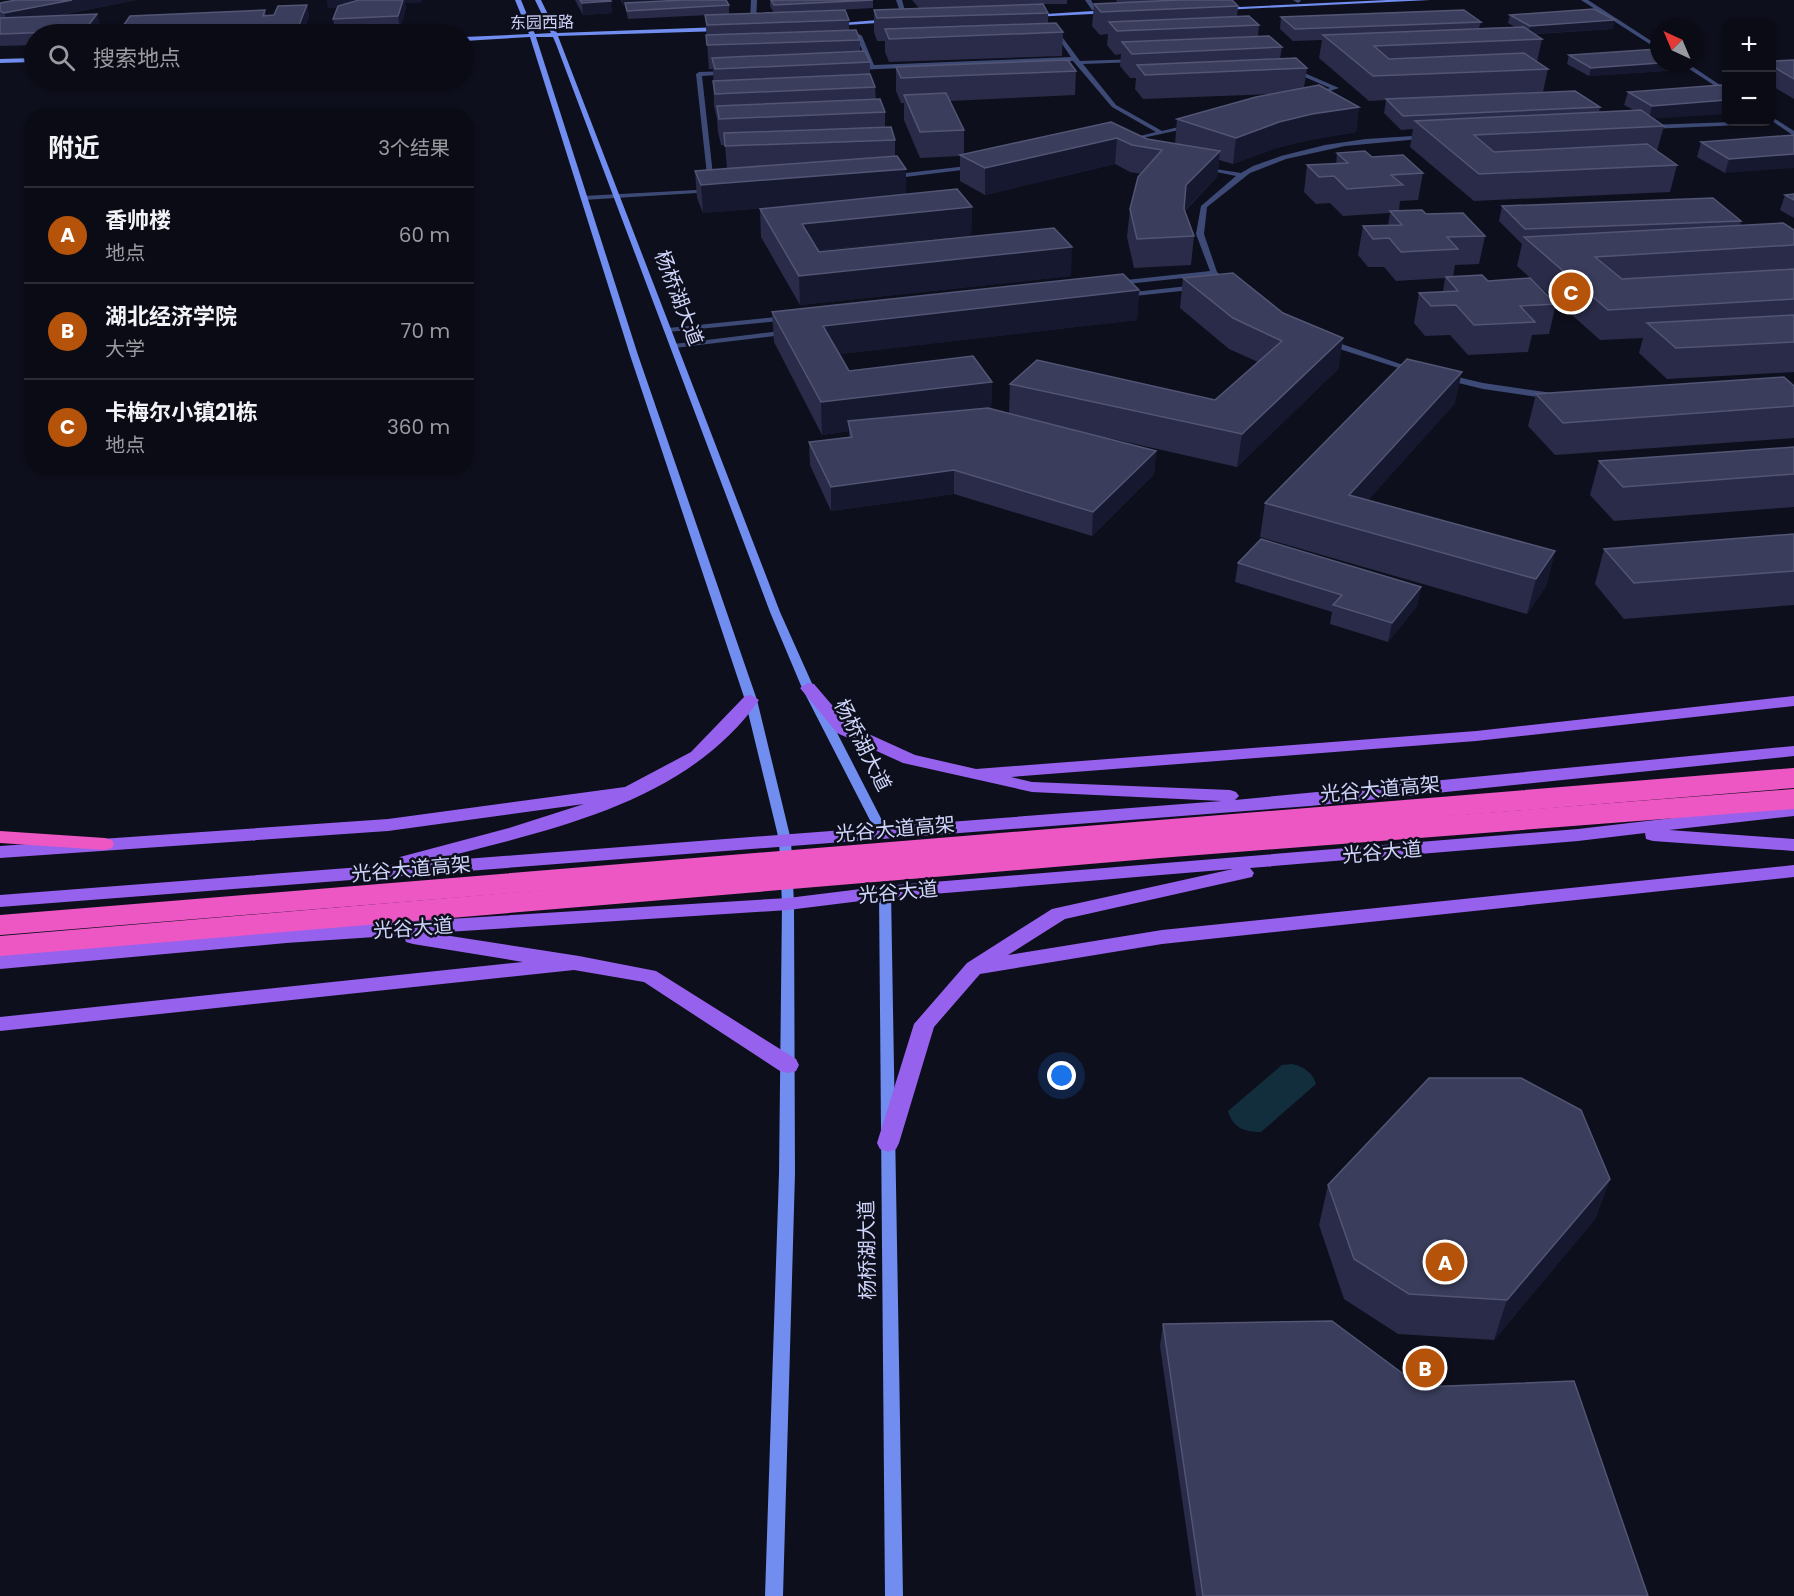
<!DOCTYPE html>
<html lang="zh">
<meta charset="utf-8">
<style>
:root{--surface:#0a0b15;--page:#13141e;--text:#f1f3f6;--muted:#999ba0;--line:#2a2b34;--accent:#b45309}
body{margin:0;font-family:Poppins,"Noto Sans SC",sans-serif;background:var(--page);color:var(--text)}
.controls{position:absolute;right:18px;top:18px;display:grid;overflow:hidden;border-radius:12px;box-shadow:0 2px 4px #0004}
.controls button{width:54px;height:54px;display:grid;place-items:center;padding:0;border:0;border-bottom:2px solid var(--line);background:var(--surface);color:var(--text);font:30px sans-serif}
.compass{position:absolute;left:1650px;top:18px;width:54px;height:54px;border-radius:50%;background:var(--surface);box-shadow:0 2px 4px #0004;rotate:316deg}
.you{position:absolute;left:1062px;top:1076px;width:21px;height:21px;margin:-15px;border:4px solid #fff;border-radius:50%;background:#1a73e8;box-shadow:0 0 0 9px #1a73e833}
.badge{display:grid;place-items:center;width:39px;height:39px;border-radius:50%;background:var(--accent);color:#fff;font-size:20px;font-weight:700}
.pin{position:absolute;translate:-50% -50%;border:3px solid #fff;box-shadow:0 2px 6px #0006}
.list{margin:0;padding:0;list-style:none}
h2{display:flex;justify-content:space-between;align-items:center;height:78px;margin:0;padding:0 24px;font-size:26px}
h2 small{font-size:20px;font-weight:400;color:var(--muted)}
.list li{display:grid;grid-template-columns:39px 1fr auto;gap:18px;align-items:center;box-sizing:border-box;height:96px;padding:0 24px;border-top:2px solid var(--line)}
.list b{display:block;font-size:22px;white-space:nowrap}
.list p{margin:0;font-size:20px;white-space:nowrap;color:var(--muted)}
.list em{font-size:20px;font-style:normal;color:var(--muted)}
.icon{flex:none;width:33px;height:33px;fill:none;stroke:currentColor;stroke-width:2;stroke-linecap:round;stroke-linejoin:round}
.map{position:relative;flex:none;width:1794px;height:1596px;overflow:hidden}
.search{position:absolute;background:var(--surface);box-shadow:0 2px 4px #0004;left:24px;top:24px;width:450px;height:66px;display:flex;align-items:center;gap:15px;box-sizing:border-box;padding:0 21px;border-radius:33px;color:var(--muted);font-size:22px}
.panel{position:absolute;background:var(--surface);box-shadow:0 2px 4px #0004;left:24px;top:108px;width:450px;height:366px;border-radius:24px}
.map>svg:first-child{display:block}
.water{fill:#122d3c}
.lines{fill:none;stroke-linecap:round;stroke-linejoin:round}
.street{fill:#3e4a76;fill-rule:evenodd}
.secondary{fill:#708def;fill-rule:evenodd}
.primary{fill:#9662ed;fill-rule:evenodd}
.highway{fill:#ec57c4;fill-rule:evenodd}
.highway-bridge{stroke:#ec57c4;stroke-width:20}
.wall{fill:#292b48}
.shaded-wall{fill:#16182f}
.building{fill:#3a3d5b;stroke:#525574;stroke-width:1.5}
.labels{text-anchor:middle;stroke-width:5;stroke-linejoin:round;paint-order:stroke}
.far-street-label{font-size:16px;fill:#cfd4fa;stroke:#0e0f1c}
.street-label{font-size:20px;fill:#cfd4fa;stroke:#0e0f1c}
</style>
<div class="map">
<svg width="1794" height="1596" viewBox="0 0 1794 1596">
<rect width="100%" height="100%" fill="#0e0f1c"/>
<path class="water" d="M1292 1064C1303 1066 1313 1073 1316 1084L1261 1132C1244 1132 1233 1128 1228 1111L1282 1065Z"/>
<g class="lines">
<g class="street">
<path d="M751 0H757L756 22 753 24 750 22Z"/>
<path d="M896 0H902L907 18 902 17Z"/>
<path d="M1085 0H1091L1096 10H1092Z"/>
<path d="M1293 0H1300L1301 1 1298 3Z"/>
<path d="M1581 0H1588L1659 46V50Z"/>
<path d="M1057 30 1080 61 1138 59 1136 62 1083 64 1116 105 1162 131 1191 124 1194 126 1193 127 1124 142V140L1156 132 1112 107 1073 61 855 70 852 68 869 66 856 36 859 34 862 36 874 65 1071 57 1054 32Z"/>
<path d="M1680 63H1687L1726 89V93Z"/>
<path d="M1291 69H1295L1339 88 1311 97V95L1330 88 1291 71Z"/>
<path d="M729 71 731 74 702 76 714 184 711 186 708 184 696 74 699 72Z"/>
<path d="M1772 117 1794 131V136L1772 121Z"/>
<path d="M1733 122H1768L1765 124 1649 129 1646 127 1649 125Z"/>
<path d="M1428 135 1430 136V138L1345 146 1286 159 1250 173 1207 207 1204 234 1217 272 1229 283V287H1223L1212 275 1117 285 1113 283 1117 281 1210 271 1196 234 1201 206 1236 176 1202 169V167L1241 173 1253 166 1281 156 1325 145 1366 139Z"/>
<path d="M976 165 979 167 978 168 889 179 886 177 889 175Z"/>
<path d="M715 189V191L713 192 583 200 580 198 583 196Z"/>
<path d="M1197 285H1200V289L1125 297 1121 295 1125 293Z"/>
<path d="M786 316H789V320L668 332 664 330 668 328Z"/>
<path d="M789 330 793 332 792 334 674 348 670 346 674 344Z"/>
<path d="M1324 340H1330L1418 370 1411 372 1324 344Z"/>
<path d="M1445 374 1483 383 1552 393 1556 396 1552 399 1483 389 1442 379 1441 377Z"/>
</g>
<g class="secondary">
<path d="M515 0H521L535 34 551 33 535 0H541L557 33 722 27 725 29 722 31 558 36 780 612 814 688 888 832 882 836 876 832 802 688 770 612 556 44 553 37H536L638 355 757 700 791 840 794 904 795 1173 783 1596H765L779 1173 782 904 779 840 745 700 630 355 530 37 464 41V37L529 34Z"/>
<path d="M1387 0H1430L1222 10 1219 8Z"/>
<path d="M1109 10 1111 13 1033 17 1030 15Z"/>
<path d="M890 19 892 22 832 26 829 24Z"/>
<path d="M34 58V62L0 63V59Z"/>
<path d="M885 888 891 892 903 1596H885L879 892Z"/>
</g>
<g class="primary">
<path d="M808 683 814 684 849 725 915 755 976 769 1476 731 1794 696V706L1476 741 1011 777 1032 782 1230 790 1236 792 1239 796 1235 800 1794 746V756L1310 806 0 907V895L400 864 398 861 400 857 509 828 584 804 388 831 0 858V846L388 819 625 787 691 752 745 696 751 695 759 700C685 806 543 831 426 862L1222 801 1032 792 903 763 837 733 800 688Z"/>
<path d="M1794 804V816L1669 830 1794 839V851L1653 841 1646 839 1645 833 1578 841 1250 868 1254 873 1252 877 1065 919 1008 955 1162 930 1794 865V877L1162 944 980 974 934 1027 899 1143 896 1149 888 1152 880 1149 877 1143 914 1024 967 963 1052 909 1233 869 885 898 788 910 431 933 579 956 656 971 796 1059 799 1065 796 1071 788 1073 780 1071 644 982 574 970 0 1031V1017L523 962 413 944 406 942 404 935 286 943 0 969V955L286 929 788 898 885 886 1578 829Z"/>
</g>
<path class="highway" d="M0 831 105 838 112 840 114 844 112 848 105 850 0 843Z"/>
<g class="highway-bridge">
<path d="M0 925 1794 778"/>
<path d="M0 946 1159 848 1794 799"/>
</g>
</g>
<g class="wall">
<path d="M136 0 56 16 97 14 100 27 94 34H34V45L0 46V3Z"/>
<path d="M327 0H422V2L405 3 406 8 400 29 335 31 333 19 338 7 328 8Z"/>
<path d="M575 0H610L612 13 583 15Z"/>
<path d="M621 0H672L729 5V14L628 19 625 5H623Z"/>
<path d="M770 0H873V8L819 11 849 20V30L860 40V51L870 62V75L875 87 876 99 885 112V127L895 140V156L906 194 972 207 971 235 818 251 819 252 1071 276 800 305 761 237 760 209 800 205 703 213 697 198 695 171 727 169 725 145H721L718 132 717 119 714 106 713 69H709L705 15 774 13 770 6Z"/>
<path d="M912 0H1067V4H1043L1048 13V23L1063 32 1062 56 889 62 885 52V41H877L874 32V10L919 8Z"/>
<path d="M1116 0H1232L1238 6 1237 17 1259 25 1258 36 1282 47 1280 59 1307 68 1304 88 1359 107 1356 132 1309 140 1276 148 1233 164 1219 160 1217 177 1185 211 1194 236 1191 265 1134 268 1127 237 1130 209 1141 174 1130 172 1115 164 985 195 960 181V156L920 158 904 120V103H901L896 91V67L1076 71 1075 95 950 101 964 130V154L1111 122 1147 139 1175 144 1177 119 1273 94 1143 99 1135 89 1136 78H1130L1120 66 1121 54 1115 55 1107 45 1108 34 1100 35 1092 26 1094 4 1118 3Z"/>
<path d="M307 5 309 17 302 34H119V32L265 10 266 15H274Z"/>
<path d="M1510 15 1613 29 1535 34 1542 39 1537 62 1548 69 1543 92 1600 107 1599 112 1634 110 1624 105 1628 92 1721 85 1654 119 1664 126 1657 151 1677 165 1670 192 1474 201 1410 147 1413 129 1401 130 1384 113 1386 100 1369 101 1319 58 1322 40 1293 41 1280 29 1281 17 1481 22 1479 28 1515 27 1508 23Z"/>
<path d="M1569 55 1679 70 1589 76 1567 64Z"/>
<path d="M1794 60V99L1772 86V61Z"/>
<path d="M1794 135 1725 173 1697 157 1701 142Z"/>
<path d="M1337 153 1372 157 1423 173 1418 200 1400 201 1399 211 1426 214 1485 236 1479 264 1455 265 1453 277 1488 281 1556 304 1549 334 1532 335 1528 352 1468 355 1450 335 1425 336 1414 323 1419 293 1443 292 1445 278 1396 281 1384 267H1368L1358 255 1363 226 1388 225 1390 213 1343 216 1330 203 1316 204 1304 192 1307 165 1336 164Z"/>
<path d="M1794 194V218L1780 210 1785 195Z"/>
<path d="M1502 206 1741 221 1740 226 1794 230V372L1667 379 1639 353 1643 338 1600 340 1517 266 1522 244 1499 221Z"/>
<path d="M1183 278 1283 313 1343 338 1338 369 1237 467 1100 436 1156 451 1154 474 1092 536 954 494 831 511 810 465 809 442 849 437V431L822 435 774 342 772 312 1139 290 1137 320 840 354 849 371 992 382 991 409 1009 413 1010 384 1215 400 1258 362 1229 349 1180 308Z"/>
<path d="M1794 386V438L1555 455 1528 426 1536 394Z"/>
<path d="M1455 403 1368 500 1555 551 1546 586 1527 614 1260 537 1265 503Z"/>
<path d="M1794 447V507L1614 521 1590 495 1599 461Z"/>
<path d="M1794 534V605L1624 619 1595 584 1604 549Z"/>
<path d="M1238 563 1421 587 1417 606 1388 642 1330 624 1332 612 1235 582Z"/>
<path d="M1610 1179 1595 1219 1494 1340 1398 1334 1344 1299 1319 1225 1328 1185Z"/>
<path d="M1163 1324 1648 1596H1196L1160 1346Z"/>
</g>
<g class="shaded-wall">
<path d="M72 0H136L8 25 4 13Z"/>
<path d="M327 0H422V2L405 3 406 8 400 29 398 16 402 3 328 8Z"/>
<path d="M622 0H672V2L623 5Z"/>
<path d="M611 1 612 13 583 15 582 3Z"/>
<path d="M307 5 309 17 302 34H301L299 25Z"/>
<path d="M97 14 100 27 94 34H85L84 31Z"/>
<path d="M1615 20 1613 29 1528 34 1530 26Z"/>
<path d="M1659 63H1681L1679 70 1589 76 1591 68Z"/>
<path d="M1726 100V114L1649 119 1652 106Z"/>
<path d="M1359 107 1356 132 1309 140 1276 148 1233 164 1236 138 1279 122 1312 114Z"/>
<path d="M1117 138 1115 164 985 195V168Z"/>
<path d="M1220 151 1217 177 1183 212 1186 185Z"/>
<path d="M1794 154V168L1725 173 1729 159Z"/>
<path d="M906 169V196L703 213 701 185Z"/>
<path d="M972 207 971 235 803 252 802 224Z"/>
<path d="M1072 247 1071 276 800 305 799 276Z"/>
<path d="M1139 290 1137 320 824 356 823 326Z"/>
<path d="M1343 338 1338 369 1237 467 1242 434Z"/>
<path d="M1462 372 1455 403 1346 525 1349 495Z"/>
<path d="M992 382 991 413 848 421 849 431 822 435 821 402Z"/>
<path d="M1156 451 1154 474 1092 536 1093 512Z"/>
<path d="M954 470V494L831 511V487Z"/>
<path d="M1555 551 1546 586 1527 614 1536 579Z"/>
<path d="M1421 587 1417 606 1388 642 1392 623Z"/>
<path d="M1610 1179 1595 1219 1494 1340 1507 1300Z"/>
</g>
<g class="building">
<path d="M16 0H72L4 13 0 11V3Z"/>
<path d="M359 0H403L398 16 333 19 338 6Z"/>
<path d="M580 0H610L611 1 582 3Z"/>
<path d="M683 0H726L729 5 627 11 625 3Z"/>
<path d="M771 0H873L774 5Z"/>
<path d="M1178 0H1232L1238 6 1101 12 1094 4Z"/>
<path d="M1043 4 1048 13 877 18 874 10Z"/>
<path d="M307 5 299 25 119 32 130 16 265 10 263 16 274 15 278 6Z"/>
<path d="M1594 9 1615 20 1530 26 1510 15Z"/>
<path d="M845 10 849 20 707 25 705 15Z"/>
<path d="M1464 10 1481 22 1295 29 1281 17Z"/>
<path d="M97 14 84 31 0 34V18Z"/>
<path d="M1249 16 1259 25 1117 31 1109 22Z"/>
<path d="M1056 23 1063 32 889 39 885 29Z"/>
<path d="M1524 27 1542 39 1374 46 1389 59 1524 53 1548 69 1373 76 1323 35Z"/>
<path d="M856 30 860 40 707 45 706 35Z"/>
<path d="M1269 36 1282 47 1132 54 1122 42Z"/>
<path d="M1658 49H1659V63L1591 68 1569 55Z"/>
<path d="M865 51 870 62 715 69 712 58Z"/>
<path d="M1296 58 1307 68 1145 75 1137 65Z"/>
<path d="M1068 60 1076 71 901 78 896 67Z"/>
<path d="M1794 60V79L1772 66V61Z"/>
<path d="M870 74 875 87 715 94 713 81Z"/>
<path d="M1319 85 1359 107 1312 114 1279 122 1236 138 1177 119 1256 97Z"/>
<path d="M1721 85 1726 88V100L1652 106 1628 92Z"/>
<path d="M1575 91 1600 107 1403 116 1386 99Z"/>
<path d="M946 93 964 130 920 132 904 95Z"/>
<path d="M880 99 885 112 719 119 717 106Z"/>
<path d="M1641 110 1664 126 1474 135 1494 152 1647 144 1677 165 1479 174 1415 121Z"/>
<path d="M1111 122 1147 139 1220 151 1186 185 1184 209 1194 236 1137 239 1130 209 1138 177 1162 150 1132 145 1117 138 985 168 960 155Z"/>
<path d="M891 127 895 140 725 146 724 133Z"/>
<path d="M1794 135V154L1729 159 1701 142Z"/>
<path d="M1365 151 1372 157 1403 155 1423 173 1391 175 1403 185 1347 189 1334 176 1319 177 1307 165 1348 163 1337 153Z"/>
<path d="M897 156 906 169 701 185 695 171Z"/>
<path d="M957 189 972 207 802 224 819 252 1054 228 1072 247 799 276 760 209Z"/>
<path d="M1794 194V200L1785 195Z"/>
<path d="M1713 198 1741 221 1525 229 1502 206Z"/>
<path d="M1422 210 1426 214 1463 213 1485 236 1447 237 1458 249 1401 252 1389 238 1373 239 1363 226 1402 225 1390 211Z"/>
<path d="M1783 223 1794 230V245L1595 257 1622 279 1794 269V299L1608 310 1524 237Z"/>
<path d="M1233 273 1283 313 1343 338 1242 434 1010 384 1037 360 1215 400 1282 341 1233 318 1183 278Z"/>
<path d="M1123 274 1139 290 823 326 849 371 973 356 992 382 821 402 772 312Z"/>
<path d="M1482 275 1488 281 1530 278 1556 304 1520 306 1535 322 1474 325 1456 305 1431 306 1419 293 1458 291 1446 277Z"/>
<path d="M1794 315V342L1676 348 1647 323Z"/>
<path d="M1407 359 1462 372 1349 495 1555 551 1536 579 1265 503Z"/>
<path d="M1784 377 1794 386V406L1563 423 1536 394Z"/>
<path d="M988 408 1156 451 1093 512 954 470 831 487 809 442 852 437 848 421Z"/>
<path d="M1794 447V474L1623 487 1599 461Z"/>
<path d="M1794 534V571L1634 583 1604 549Z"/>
<path d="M1261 539 1421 587 1392 623 1333 605 1342 595 1238 563Z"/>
<path d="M1429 1078H1521L1581 1110 1610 1179 1507 1300 1409 1294 1354 1259 1328 1185Z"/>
<path d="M1332 1321 1421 1387 1574 1381 1648 1596H1203L1163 1324Z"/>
</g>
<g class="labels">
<g class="far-street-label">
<text transform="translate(542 22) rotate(-1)" y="6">东园西路</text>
</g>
<g class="street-label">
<text transform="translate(679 298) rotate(69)" y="7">杨桥湖大道</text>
<text transform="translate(863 745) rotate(63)" y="7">杨桥湖大道</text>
<text transform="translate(1380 789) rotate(-5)" y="7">光谷大道高架</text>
<text transform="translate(895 829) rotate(-5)" y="7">光谷大道高架</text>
<text transform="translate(1382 852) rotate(-5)" y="7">光谷大道</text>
<text transform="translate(411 869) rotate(-5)" y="7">光谷大道高架</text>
<text transform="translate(898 892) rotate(-5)" y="7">光谷大道</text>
<text transform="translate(413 928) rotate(-4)" y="7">光谷大道</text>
<text transform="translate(867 1250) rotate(-91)" y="7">杨桥湖大道</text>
</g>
</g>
</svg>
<div class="controls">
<button>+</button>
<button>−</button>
</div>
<svg class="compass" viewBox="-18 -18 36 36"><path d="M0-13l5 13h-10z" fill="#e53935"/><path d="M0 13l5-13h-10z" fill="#999ba0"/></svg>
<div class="you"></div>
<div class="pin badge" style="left:1445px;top:1262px">A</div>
<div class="pin badge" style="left:1425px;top:1368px">B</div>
<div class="pin badge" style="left:1571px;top:292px">C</div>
<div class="search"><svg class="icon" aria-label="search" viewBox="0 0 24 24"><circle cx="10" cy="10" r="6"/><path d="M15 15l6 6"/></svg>搜索地点</div>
<section class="panel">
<h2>附近<small>3个结果</small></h2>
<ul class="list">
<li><span class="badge">A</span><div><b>香帅楼</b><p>地点</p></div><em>60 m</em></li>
<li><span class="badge">B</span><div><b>湖北经济学院</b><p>大学</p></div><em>70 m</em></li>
<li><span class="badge">C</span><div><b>卡梅尔小镇21栋</b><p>地点</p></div><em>360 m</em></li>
</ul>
</section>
</div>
